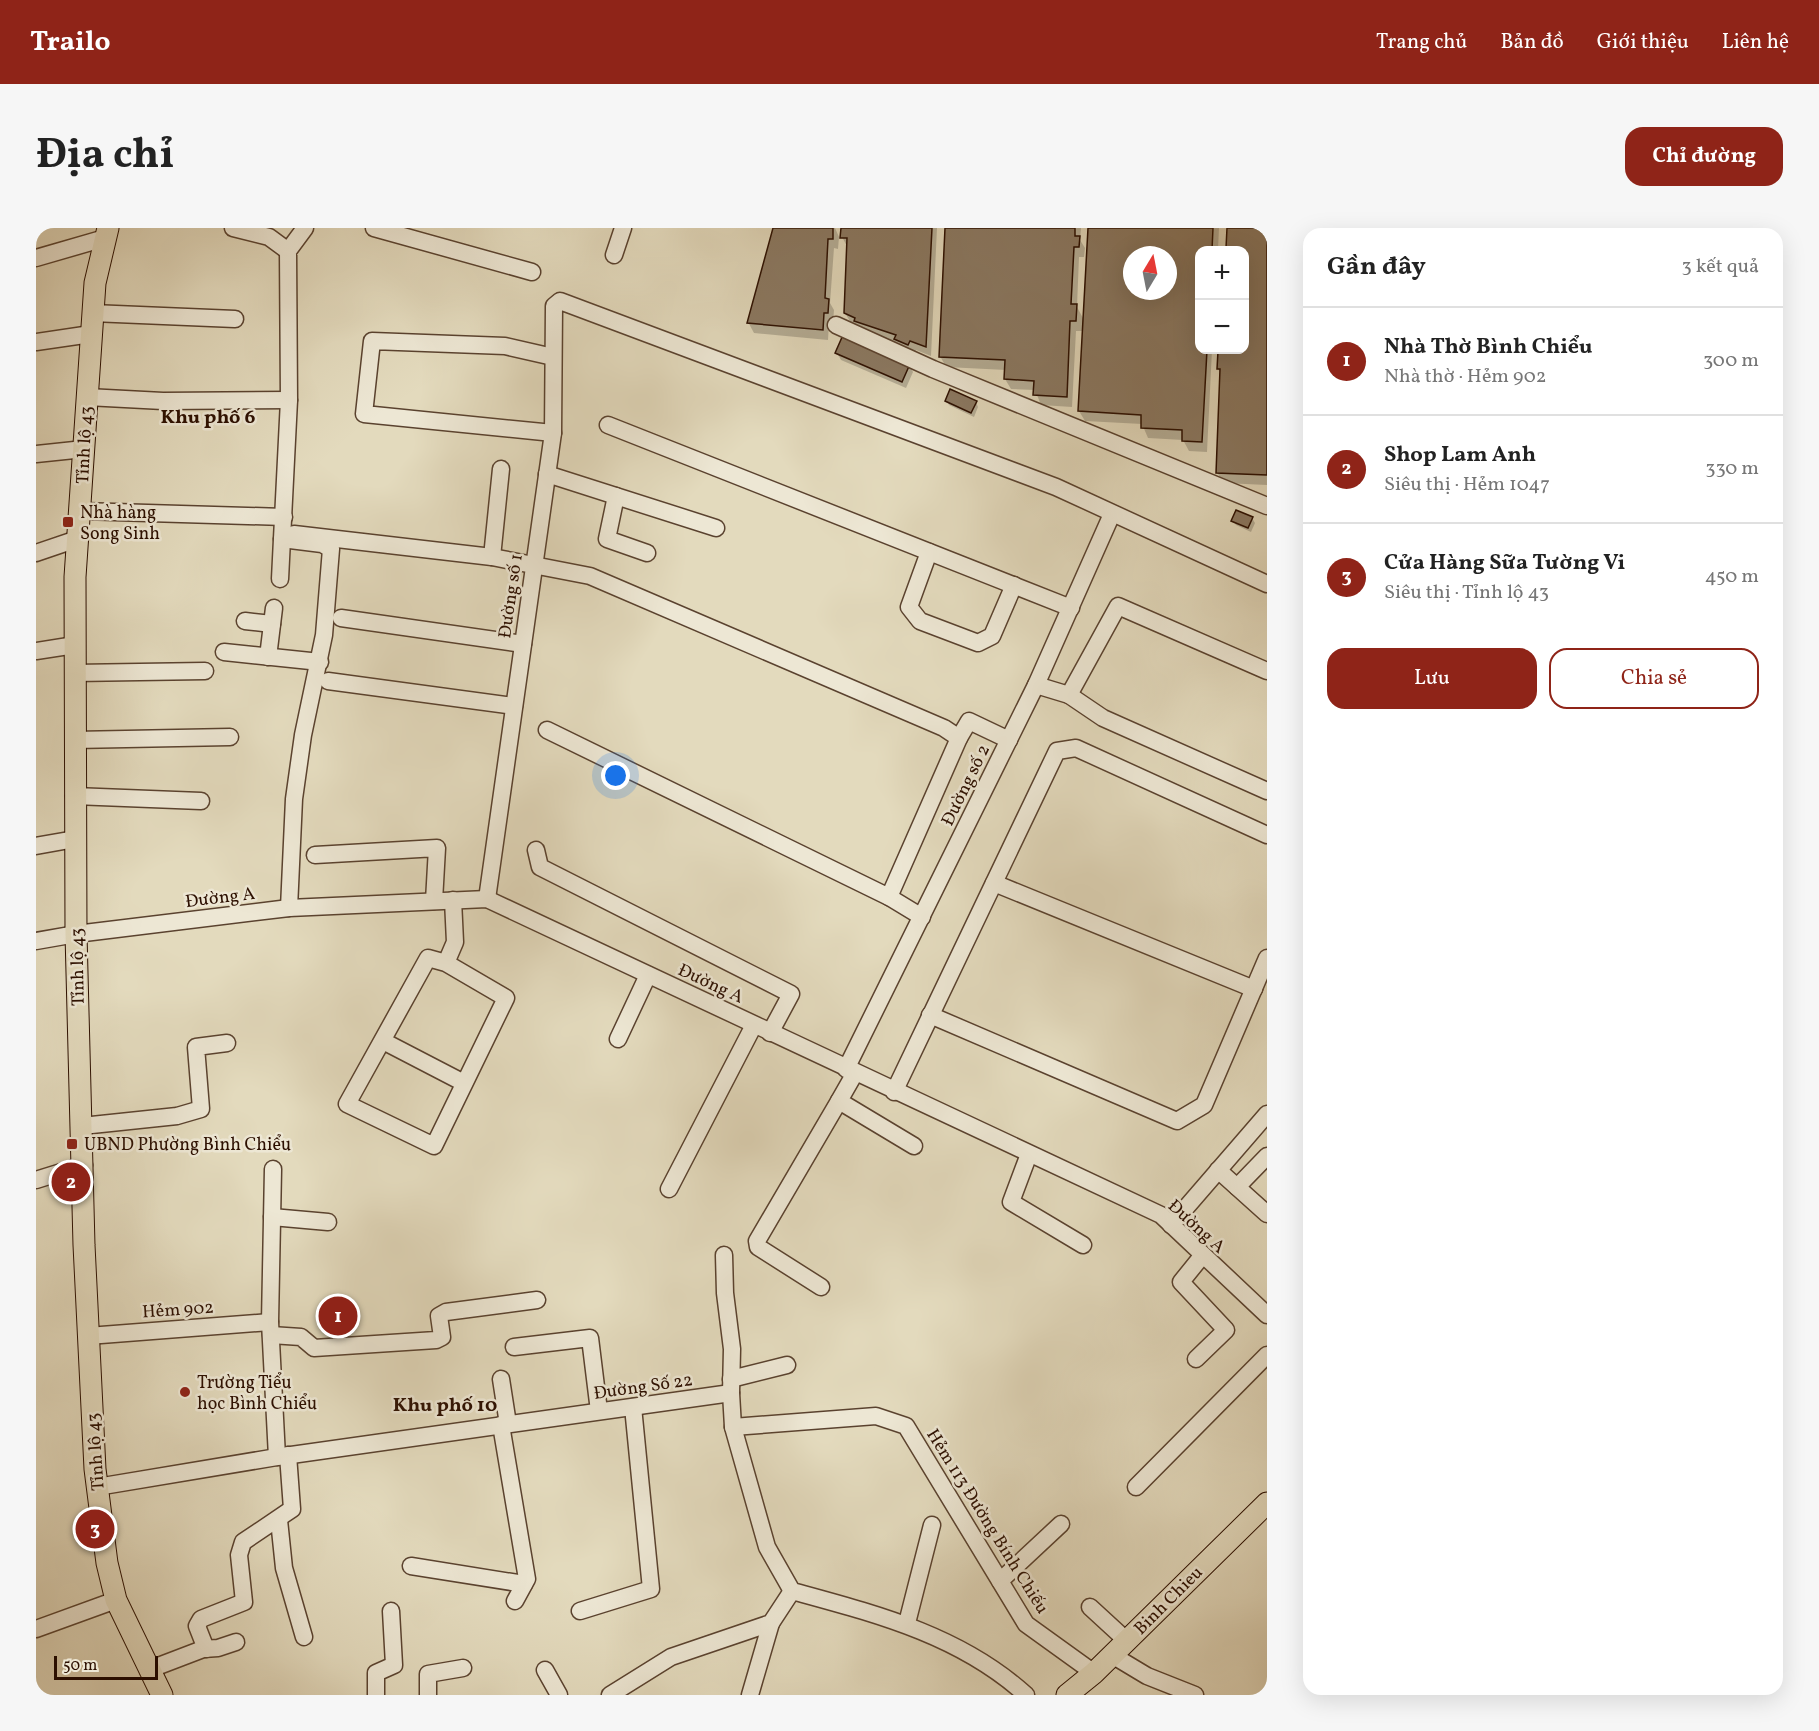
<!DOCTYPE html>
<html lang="vi">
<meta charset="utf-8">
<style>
:root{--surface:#fff;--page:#f6f6f6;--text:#222;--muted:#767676;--line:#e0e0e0;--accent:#8f2418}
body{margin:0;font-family:Vollkorn,serif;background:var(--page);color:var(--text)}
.controls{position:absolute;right:18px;top:18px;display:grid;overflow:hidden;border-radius:12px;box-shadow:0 6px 24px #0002}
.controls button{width:54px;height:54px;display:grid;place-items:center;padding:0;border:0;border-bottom:2px solid var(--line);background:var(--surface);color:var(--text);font:30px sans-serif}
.compass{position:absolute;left:1087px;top:18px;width:54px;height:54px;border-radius:50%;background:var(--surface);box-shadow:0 6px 24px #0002;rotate:10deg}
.scale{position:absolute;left:18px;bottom:15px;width:104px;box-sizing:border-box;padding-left:6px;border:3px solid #2c0f00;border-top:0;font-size:16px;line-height:21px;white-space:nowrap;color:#2c0f00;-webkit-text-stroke:4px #ede7d4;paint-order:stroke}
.you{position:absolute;left:580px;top:548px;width:21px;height:21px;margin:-15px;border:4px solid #fff;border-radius:50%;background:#1a73e8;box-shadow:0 0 0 9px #1a73e833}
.badge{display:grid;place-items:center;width:39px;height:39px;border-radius:50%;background:var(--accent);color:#fff;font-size:20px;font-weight:700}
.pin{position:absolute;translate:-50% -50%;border:3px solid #fff;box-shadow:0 2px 6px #0006}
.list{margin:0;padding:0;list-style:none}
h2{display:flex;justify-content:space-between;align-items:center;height:78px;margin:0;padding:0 24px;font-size:26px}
h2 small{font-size:20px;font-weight:400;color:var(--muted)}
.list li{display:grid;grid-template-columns:39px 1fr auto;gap:18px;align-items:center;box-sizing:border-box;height:108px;padding:0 24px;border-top:2px solid var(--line)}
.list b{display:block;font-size:22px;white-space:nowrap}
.list p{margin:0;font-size:20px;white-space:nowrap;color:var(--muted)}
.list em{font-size:20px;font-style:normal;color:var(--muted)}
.actions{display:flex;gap:12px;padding:18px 24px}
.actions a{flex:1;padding:14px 0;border:2px solid var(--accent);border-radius:18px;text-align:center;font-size:21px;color:var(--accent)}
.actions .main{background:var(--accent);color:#fff}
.map{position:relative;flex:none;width:1231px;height:1467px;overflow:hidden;border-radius:18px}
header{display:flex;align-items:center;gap:36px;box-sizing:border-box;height:84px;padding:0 30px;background:var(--accent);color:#fff}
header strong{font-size:28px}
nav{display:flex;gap:33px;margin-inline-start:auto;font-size:21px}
.intro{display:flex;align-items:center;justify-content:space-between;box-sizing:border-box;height:144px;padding:0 36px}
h1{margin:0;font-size:42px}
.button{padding:15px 27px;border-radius:18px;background:var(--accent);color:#fff;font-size:21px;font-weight:700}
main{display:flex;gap:36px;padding:0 36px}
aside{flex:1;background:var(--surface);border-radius:18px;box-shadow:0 6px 24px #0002}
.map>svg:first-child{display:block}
.shadow{fill:#0003;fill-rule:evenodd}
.building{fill:#8b7962;stroke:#2c0f00;stroke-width:1.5;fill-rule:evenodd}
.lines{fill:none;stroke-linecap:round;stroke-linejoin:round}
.minor-casing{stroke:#5a422f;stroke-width:19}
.major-casing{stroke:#2c0f00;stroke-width:23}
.minor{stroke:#ede7d4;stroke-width:16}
.major{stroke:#e3dabd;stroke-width:21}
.poi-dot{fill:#8f2418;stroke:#ede7d4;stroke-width:2}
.labels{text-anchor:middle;stroke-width:5;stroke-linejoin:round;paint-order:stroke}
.street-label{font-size:18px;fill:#2c0f00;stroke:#ede7d4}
.poi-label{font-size:18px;fill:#2c0f00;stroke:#ede7d4;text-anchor:start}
.neighbourhood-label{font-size:20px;font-weight:bold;fill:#2c0f00;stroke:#ede7d4}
</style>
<header>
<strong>Trailo</strong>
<nav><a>Trang chủ</a><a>Bản đồ</a><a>Giới thiệu</a><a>Liên hệ</a></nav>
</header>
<div class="intro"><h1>Địa chỉ</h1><a class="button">Chỉ đường</a></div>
<main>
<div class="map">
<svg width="1231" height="1467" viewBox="0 0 1231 1467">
<rect width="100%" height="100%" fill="#e3dabd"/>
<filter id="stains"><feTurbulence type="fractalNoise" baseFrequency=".00333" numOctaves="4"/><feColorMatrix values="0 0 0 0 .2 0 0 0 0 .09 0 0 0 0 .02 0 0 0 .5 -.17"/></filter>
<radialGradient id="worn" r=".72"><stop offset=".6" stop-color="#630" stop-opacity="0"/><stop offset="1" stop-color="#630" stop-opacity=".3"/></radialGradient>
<g class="shadow">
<path d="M738 0H799L803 9 802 21 798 20 794 75 798 82 797 95H793L792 112 718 105 712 94Z"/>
<path d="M807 0H901L895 128 880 122 878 126 866 121 862 115 826 103 815 95 809 85 812 20 806 9Z"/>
<path d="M911 0H1045L1044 12 1049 20 1048 29H1043L1041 79 1048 92 1053 0H1183L1182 22H1164V122H1176L1171 224 1153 223 1147 212 1112 210 1106 196 1049 193 1043 183 1048 103H1040L1036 179 1005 177 999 162 975 161 969 151 970 142 910 139 904 128ZM1096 27H1132V63H1096Z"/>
<path d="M1193 0H1231V257L1187 255 1181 244 1186 147 1182 141 1187 122H1208V22H1188H1192Z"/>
<path d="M801 125 873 137 877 144 870 160 805 132Z"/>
<path d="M911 173 940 174 942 179 938 189 913 177Z"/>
<path d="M1216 290 1219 295 1215 304 1200 297 1197 293Z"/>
</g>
<g class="building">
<path d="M737 0H797V11H792L789 70 793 71 792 85H788L787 102 711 95Z"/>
<path d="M805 0H896L890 119 874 113 872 117 858 111 860 107 818 93 819 90 808 85 811 10H804Z"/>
<path d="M909 0H1039V8H1044L1043 19H1038L1035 76H1041L1040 93H1034L1031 169 997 167 998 153 968 151 969 132 903 129Z"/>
<path d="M1052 0H1177L1176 22H1164V122H1171L1166 214 1146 213V202L1105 200V187L1042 183ZM1096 27H1132V63H1096Z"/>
<path d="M1191 0H1231V247L1180 245 1184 141H1181L1182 123 1208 122V22H1187L1190 20Z"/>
<path d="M807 107 874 136 866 154 799 125Z"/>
<path d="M914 161 941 173 935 185 909 173Z"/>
<path d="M1200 282 1217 289 1212 300 1195 293Z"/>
</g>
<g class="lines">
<g class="minor-casing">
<g id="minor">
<path d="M197 0 233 9 252 23"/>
<path d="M338 0 496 44"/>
<path d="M578 27 587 0"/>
<path d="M0 30 69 10"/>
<path d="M56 85 199 91"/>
<path d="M800 97 897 141 1231 278"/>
<path d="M0 114 55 106"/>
<path d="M51 169 127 173 253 172"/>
<path d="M572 197 1035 380"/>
<path d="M517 205 328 186 336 113 469 118 517 129"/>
<path d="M0 226 48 221"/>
<path d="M511 246 680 300"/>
<path d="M580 268 571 311 611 325"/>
<path d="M45 283 248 289"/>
<path d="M258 306 456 329 554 348 908 500 923 510 853 669 511 502"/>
<path d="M893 324 873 379 884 393 942 415 956 408 978 357"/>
<path d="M0 325 44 310"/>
<path d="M456 329 465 241"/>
<path d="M244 351 246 311"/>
<path d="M305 390 487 416"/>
<path d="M209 393 236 396"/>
<path d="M0 423 39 417"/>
<path d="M188 424 284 434"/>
<path d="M232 429 238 380"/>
<path d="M38 445 169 443"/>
<path d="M292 453 478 478"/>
<path d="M1000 457 1033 467 1082 378 1231 443"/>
<path d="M1033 467 1067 490 1231 563"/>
<path d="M923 510 933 493 973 512"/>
<path d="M38 512 194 509"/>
<path d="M38 568 165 573"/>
<path d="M0 618 39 611"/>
<path d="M500 622 504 639 755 766 734 805"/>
<path d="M279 627 401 620 398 673"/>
<path d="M958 655 1218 761"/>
<path d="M853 669 886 689"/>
<path d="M451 671 517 205 518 78 524 73 1020 259 1231 356"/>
<path d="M253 680 258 571 267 507 288 407 295 321 286 316 246 311 253 172 252 23 269 0"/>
<path d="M0 713 40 706 253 680 451 671 1125 987 1231 1087"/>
<path d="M410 735 392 730 311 876 398 918 470 770 410 735 419 714 417 672"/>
<path d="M894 787 1141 893 1168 877 1231 730"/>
<path d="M582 811 612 747"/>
<path d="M347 813 428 855"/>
<path d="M810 841 1000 457 1076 286"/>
<path d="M819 845 803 873 878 918"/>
<path d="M858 864 1021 523 1040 520 1231 607"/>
<path d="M46 898 141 888 165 881 160 819 191 815"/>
<path d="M993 926 975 974 1047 1017"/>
<path d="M237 941 234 1094 241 1229"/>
<path d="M1182 942 1231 986"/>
<path d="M0 952 48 937"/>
<path d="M1201 959 1231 928"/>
<path d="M633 961 718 797"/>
<path d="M236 989 292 994"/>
<path d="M1135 997 1231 886"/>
<path d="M688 1027 689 1065 696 1121 695 1165"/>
<path d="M785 1059 722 1019 721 1013 803 873"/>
<path d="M235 1107 265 1109 278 1120 400 1112 406 1109 403 1088 410 1084 501 1072"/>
<path d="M52 1108 234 1094"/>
<path d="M478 1119 554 1110 563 1183"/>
<path d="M1160 1131 1190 1102 1145 1054 1166 1028"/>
<path d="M465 1151 472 1196"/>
<path d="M695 1151 751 1137"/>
<path d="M465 1197 491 1351 479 1373"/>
<path d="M697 1199 840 1188 870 1198 990 1396 1058 1445"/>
<path d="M61 1259 241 1229 695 1165 697 1199 731 1319 756 1363C840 1386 924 1407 990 1467"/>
<path d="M1100 1259 1231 1127"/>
<path d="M243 1292 248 1340 268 1409"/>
<path d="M375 1338 488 1356"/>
<path d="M964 1353 1025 1296"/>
<path d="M1054 1379 1091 1413"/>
<path d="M544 1383 615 1361 597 1179"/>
<path d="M871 1395 896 1297"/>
<path d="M0 1401 80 1372"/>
<path d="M170 1421 161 1398 165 1391 208 1374 203 1327 207 1314 256 1281 252 1227"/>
<path d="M1076 1427 1111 1448 1159 1467"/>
<path d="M112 1442 167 1421 182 1420 200 1414"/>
<path d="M509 1442 523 1467"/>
<path d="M340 1467V1445L358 1437 355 1383"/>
<path d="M392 1467V1446L427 1440"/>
<path d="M574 1467 635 1429 735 1395 756 1363"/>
<path d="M714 1467 735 1395"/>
</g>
</g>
<g class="major-casing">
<g id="major">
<path d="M72 0 59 55 39 349 40 706 48 1017 59 1241 71 1335 80 1372 126 1467"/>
<path d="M1031 1467 1058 1445 1231 1275"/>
</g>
</g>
<use href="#minor" class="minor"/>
<use href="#major" class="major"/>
</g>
<g class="poi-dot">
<rect x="26" y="288" width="12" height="12" rx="3"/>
<rect x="30" y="910" width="12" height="12" rx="3"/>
<circle cx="149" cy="1164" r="6"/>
</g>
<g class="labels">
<g class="street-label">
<text transform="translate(48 217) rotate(-87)" y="6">Tỉnh lộ 43</text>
<text transform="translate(474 368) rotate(-82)" y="6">Đường số 1</text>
<text transform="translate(929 557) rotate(-64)" y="6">Đường số 2</text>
<text transform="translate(184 669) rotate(-7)" y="6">Đường A</text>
<text transform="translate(41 739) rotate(-91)" y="6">Tỉnh lộ 43</text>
<text transform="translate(675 755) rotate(25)" y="6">Đường A</text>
<text transform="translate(1161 998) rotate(42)" y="6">Đường A</text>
<text transform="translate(142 1081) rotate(-4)" y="6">Hẻm 902</text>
<text transform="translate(607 1158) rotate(-8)" y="6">Đường Số 22</text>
<text transform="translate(59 1224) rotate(-94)" y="6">Tỉnh lộ 43</text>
<text transform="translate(952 1293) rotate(58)" y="6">Hẻm 113 Đường Bính Chiếu</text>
<text transform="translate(1132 1372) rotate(-45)" y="6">Binh Chieu</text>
</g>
<g class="poi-label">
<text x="44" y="290">Nhà hàng<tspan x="44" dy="21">Song Sinh</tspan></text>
<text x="48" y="922">UBND Phường Bình Chiểu</text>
<text x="161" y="1160">Trường Tiểu<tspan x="161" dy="21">học Bình Chiểu</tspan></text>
</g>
<g class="neighbourhood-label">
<text x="172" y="195">Khu phố 6</text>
<text x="409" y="1183">Khu phố 10</text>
</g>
</g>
<rect width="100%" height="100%" filter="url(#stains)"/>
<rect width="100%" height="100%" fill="url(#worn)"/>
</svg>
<div class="controls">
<button>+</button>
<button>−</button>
</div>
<svg class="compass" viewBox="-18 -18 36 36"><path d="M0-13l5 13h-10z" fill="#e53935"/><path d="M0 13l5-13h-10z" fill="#767676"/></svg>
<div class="scale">50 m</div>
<div class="you"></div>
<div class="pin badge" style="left:302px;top:1088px">1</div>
<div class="pin badge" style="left:35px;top:954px">2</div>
<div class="pin badge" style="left:59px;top:1301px">3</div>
</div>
<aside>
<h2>Gần đây<small>3 kết quả</small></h2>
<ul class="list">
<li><span class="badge">1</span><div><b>Nhà Thờ Bình Chiểu</b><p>Nhà thờ · Hẻm 902</p></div><em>300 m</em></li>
<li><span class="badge">2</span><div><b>Shop Lam Anh</b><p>Siêu thị · Hẻm 1047</p></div><em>330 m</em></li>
<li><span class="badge">3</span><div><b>Cửa Hàng Sữa Tường Vi</b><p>Siêu thị · Tỉnh lộ 43</p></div><em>450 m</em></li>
</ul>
<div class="actions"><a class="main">Lưu</a><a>Chia sẻ</a></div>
</aside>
</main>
